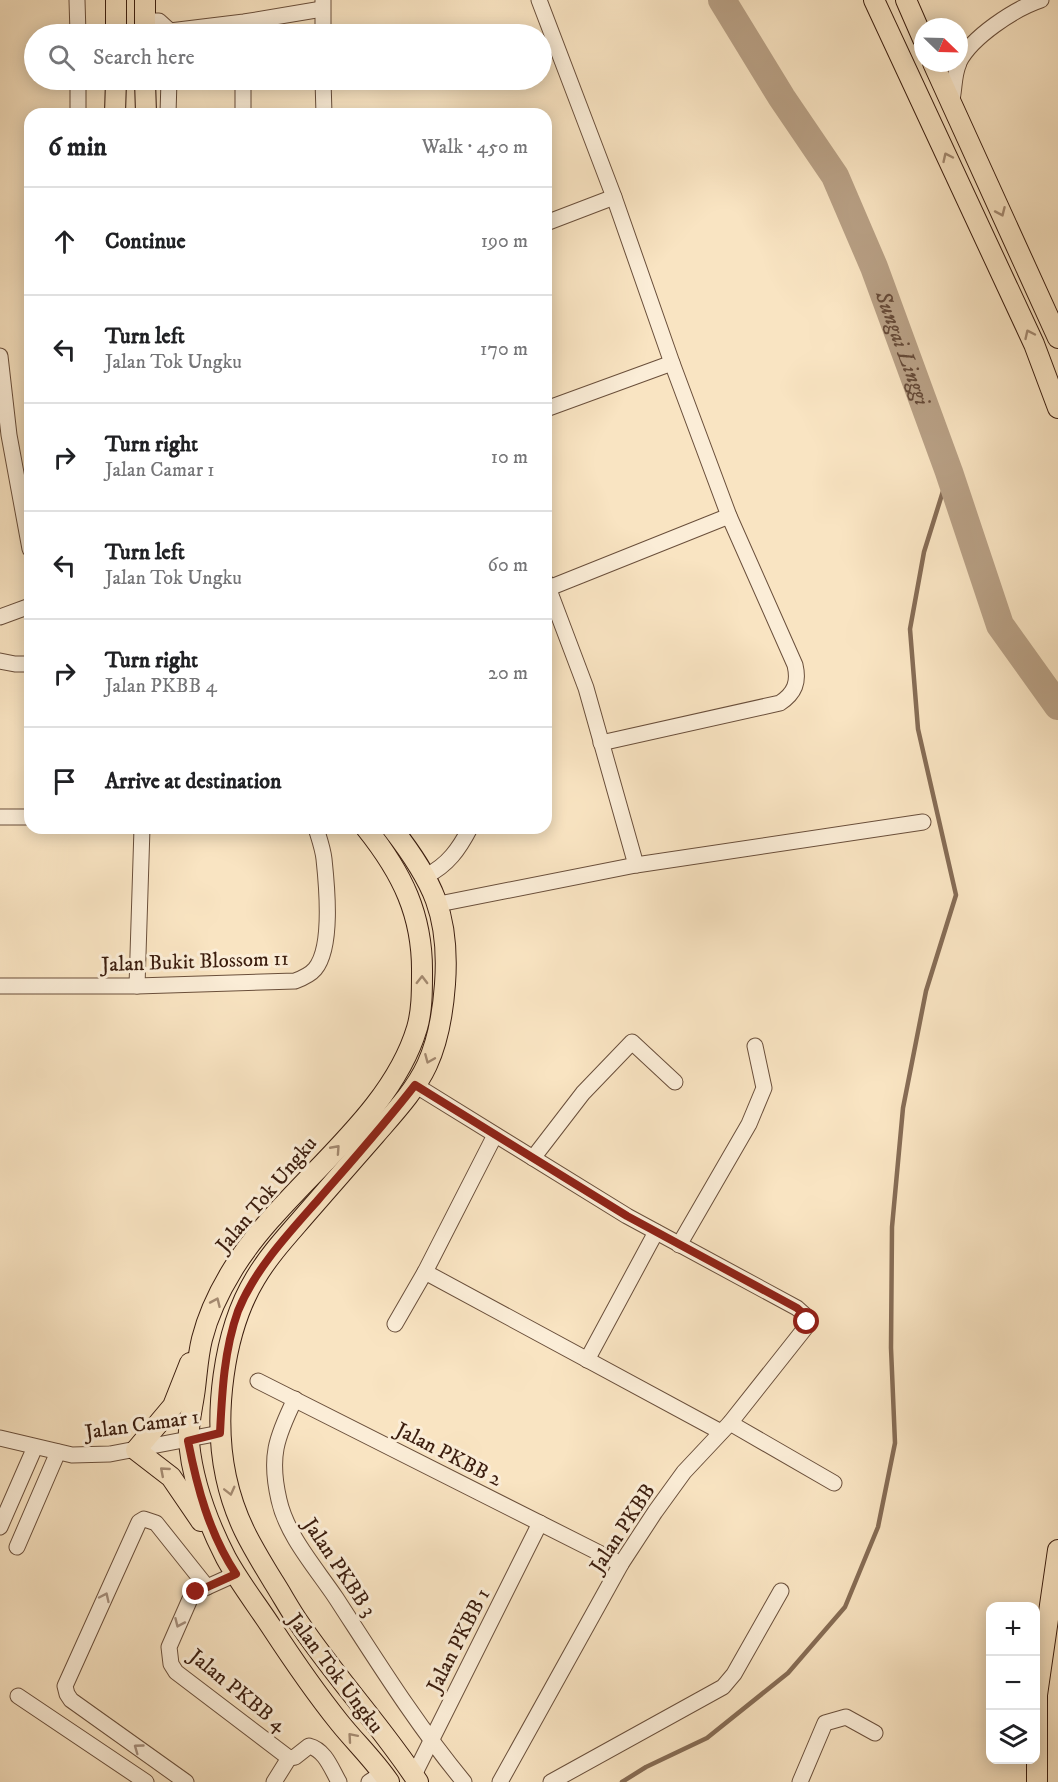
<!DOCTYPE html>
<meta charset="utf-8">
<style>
:root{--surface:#fff;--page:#f2f2f2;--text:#202124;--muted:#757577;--line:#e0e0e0}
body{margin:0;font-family:"IM FELL DW Pica",serif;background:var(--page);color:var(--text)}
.controls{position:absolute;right:18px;bottom:18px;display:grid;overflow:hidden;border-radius:12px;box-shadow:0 3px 15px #0003}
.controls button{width:54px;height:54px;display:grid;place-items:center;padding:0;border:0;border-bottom:2px solid var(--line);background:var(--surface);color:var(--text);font:30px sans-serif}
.compass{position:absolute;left:914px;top:18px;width:54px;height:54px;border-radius:50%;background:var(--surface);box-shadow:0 3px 15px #0003;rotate:113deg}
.stop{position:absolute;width:18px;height:18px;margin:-14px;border:4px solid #8f2418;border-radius:50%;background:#fff}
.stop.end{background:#8f2418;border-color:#fff;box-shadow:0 2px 6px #0008}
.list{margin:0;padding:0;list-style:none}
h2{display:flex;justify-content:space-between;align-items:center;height:78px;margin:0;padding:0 24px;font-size:26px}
h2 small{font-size:20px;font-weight:400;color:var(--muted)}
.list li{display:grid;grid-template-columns:39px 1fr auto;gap:18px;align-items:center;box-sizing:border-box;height:108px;padding:0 24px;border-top:2px solid var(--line)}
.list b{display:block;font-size:22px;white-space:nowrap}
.list p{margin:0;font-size:20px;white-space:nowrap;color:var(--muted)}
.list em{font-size:20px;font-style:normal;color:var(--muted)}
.icon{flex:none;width:33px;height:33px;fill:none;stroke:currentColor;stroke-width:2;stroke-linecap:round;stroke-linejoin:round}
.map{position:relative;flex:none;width:1058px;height:1782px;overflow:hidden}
.search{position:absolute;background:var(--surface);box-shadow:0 3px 15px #0003;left:24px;top:24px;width:528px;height:66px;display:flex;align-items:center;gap:15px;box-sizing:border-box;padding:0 21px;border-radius:33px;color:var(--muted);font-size:22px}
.panel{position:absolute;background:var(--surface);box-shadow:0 3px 15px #0003;left:24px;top:108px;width:528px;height:726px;border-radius:18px}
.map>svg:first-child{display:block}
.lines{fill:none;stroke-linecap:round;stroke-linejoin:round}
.stream{stroke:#866c55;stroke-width:4.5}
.river{stroke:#b8a085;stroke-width:28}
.minor-casing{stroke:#6a4f3b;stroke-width:17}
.major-casing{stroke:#3b1d0e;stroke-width:22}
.minor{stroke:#fbedd7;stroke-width:15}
.major{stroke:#f9e4c2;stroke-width:20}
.oneway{stroke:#a48a71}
.oneway2{stroke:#a58f7d}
.route{stroke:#8f2418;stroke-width:8}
.labels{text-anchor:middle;stroke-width:6;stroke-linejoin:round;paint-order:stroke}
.street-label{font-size:21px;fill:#3b1d0e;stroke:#fbedd7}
.water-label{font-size:22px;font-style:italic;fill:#674b38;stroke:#fbedd7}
</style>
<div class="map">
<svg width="1058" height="1782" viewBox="0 0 1058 1782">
<rect width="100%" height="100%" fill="#f9e4c2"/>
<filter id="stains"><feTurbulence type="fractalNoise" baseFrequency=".00333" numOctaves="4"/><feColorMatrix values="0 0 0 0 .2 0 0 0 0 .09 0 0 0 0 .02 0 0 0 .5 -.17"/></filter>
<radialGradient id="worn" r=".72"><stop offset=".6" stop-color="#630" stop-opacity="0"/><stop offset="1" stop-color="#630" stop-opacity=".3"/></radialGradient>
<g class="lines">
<path class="stream" d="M622 1782 646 1767 707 1738 788 1673 845 1607 878 1527 895 1443 891 1348 892 1227 903 1108 926 991 956 895 918 729 910 629 924 552 949 472"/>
<path class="river" id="s1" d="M722 0 782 98 835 176 874 267 949 472 1000 625 1058 706"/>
<g class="minor-casing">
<g id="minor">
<path d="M77 0 78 34"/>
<path d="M539 0 614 197 672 363 729 516 795 665C799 682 795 693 780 703L601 743"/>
<path d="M145 21H159L170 31V34"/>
<path d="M170 31 244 22 322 9"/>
<path d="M323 34V0"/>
<path d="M959 62C972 37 1014 9 1041 0"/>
<path d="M78 80V114"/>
<path d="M323 80 324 114"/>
<path d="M951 104C955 90 953 76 959 63"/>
<path d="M168 114 169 80"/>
<path d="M243 114V80"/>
<path d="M546 223 614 197"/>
<path d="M0 356 9 435 30 549"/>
<path d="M546 409 672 363"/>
<path d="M546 582 586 688 636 865"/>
<path d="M549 588 729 516"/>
<path d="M0 617 30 606"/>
<path d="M0 661 15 664H30"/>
<path d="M0 817H30"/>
<path d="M426 876C448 865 459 849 470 828"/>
<path d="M439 904 636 865 923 822"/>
<path d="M0 986H137L295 981C303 978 310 975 315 969 333 947 327 887 324 859 323 849 319 838 316 828"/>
<path d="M137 986 142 828"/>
<path d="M415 1085 627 1216 797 1308 807 1317 806 1327 730 1423 684 1472 655 1512 621 1564 500 1782"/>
<path d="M533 1158 583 1093 632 1042 675 1082"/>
<path d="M679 1245 749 1124 764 1088 755 1046"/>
<path d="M425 1272 721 1432"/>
<path d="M395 1324 425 1272 495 1135"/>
<path d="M587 1360 656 1232"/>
<path d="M258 1381 621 1564"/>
<path d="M295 1399C276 1438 269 1457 279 1500 287 1536 316 1568 336 1598 377 1661 416 1724 464 1782"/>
<path d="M730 1423 834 1483"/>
<path d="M0 1438 72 1455 110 1454 220 1433"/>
<path d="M0 1527 35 1447"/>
<path d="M17 1547 58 1452"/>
<path d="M236 1574 196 1592 190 1599 169 1647 171 1664 176 1672 289 1758 295 1757 309 1746C325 1750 331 1768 339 1782"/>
<path d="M18 1696 146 1782"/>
<path d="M414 1775 540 1523"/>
<path d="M186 1782 71 1700 67 1694 65 1686 139 1522 144 1519 156 1523 207 1587"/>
<path d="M274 1782 289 1758"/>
<path d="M369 1782 383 1773"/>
<path d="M551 1782 723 1687 734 1674 781 1591"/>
<path d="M800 1782 825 1723 846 1717 875 1733"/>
</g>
</g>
<g class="major-casing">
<g id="major">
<path d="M145 0V34"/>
<path d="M874 0 1034 344 1058 408"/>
<path d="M906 0 923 39"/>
<path d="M116 34V0"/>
<path d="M933 63 1058 338"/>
<path d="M145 80 146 114"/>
<path d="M115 114 116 80"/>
<path d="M366 828C402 873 423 915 422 974 422 992 422 1011 417 1028 389 1122 283 1187 233 1269 220 1290 208 1315 202 1339 198 1355 197 1372 195 1388 193 1406 187 1426 189 1443 193 1483 208 1523 226 1558 239 1582 257 1605 272 1628 293 1660 315 1692 339 1722 355 1742 374 1760 389 1782"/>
<path d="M392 828C433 881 450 915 445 984 443 1012 439 1039 427 1065 415 1091 393 1114 375 1135 352 1161 329 1188 306 1214 288 1235 269 1255 255 1279 223 1332 213 1417 226 1477 235 1519 251 1545 273 1581 282 1595 290 1610 299 1623 336 1678 382 1727 418 1782"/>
<path d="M190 1363 173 1406 136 1450 171 1477 201 1521"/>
<path d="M1037 1782V1695L1058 1550"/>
</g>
</g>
<use href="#minor" class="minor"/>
<use href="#major" class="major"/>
</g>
<defs><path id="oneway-chevron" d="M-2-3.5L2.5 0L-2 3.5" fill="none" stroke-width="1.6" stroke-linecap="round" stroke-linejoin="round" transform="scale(1.5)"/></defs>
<g class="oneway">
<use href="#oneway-chevron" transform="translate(947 157) rotate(-115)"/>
<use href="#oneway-chevron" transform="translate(1001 212) rotate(66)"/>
<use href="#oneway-chevron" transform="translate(1029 334) rotate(-115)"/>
<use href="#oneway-chevron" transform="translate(422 980) rotate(-89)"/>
<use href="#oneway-chevron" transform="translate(429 1059) rotate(113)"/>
<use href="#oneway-chevron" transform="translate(336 1149) rotate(-48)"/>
<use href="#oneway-chevron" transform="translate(216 1302) rotate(-66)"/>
<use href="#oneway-chevron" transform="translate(164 1471) rotate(-139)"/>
<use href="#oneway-chevron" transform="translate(230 1491) rotate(76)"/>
<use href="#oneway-chevron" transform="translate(352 1737) rotate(-131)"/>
</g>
<g class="oneway2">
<use href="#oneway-chevron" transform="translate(105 1597) rotate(-65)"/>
<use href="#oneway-chevron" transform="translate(179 1623) rotate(114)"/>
<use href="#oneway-chevron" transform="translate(138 1748) rotate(-144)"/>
</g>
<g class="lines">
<path class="route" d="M196 1592 236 1574C209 1533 197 1487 188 1441L220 1433C222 1393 224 1350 238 1311 255 1269 288 1234 318 1200 351 1162 384 1125 415 1085L627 1216 797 1308 807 1317V1322"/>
</g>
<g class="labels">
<g class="street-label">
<text transform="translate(195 961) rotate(-2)" y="7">Jalan Bukit Blossom 11</text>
<text transform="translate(266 1194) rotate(-50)" y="7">Jalan Tok Ungku</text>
<text transform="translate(142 1424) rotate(-8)" y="7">Jalan Camar 1</text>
<text transform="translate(449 1454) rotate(27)" y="7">Jalan PKBB 2</text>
<text transform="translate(622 1528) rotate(-57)" y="7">Jalan PKBB</text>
<text transform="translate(340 1567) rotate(56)" y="7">Jalan PKBB 3</text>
<text transform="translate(458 1640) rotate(-63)" y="7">Jalan PKBB 1</text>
<text transform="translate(336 1673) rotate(53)" y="7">Jalan Tok Ungku</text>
<text transform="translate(238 1690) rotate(39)" y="7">Jalan PKBB 4</text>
</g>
<g class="water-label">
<text dy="8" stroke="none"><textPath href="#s1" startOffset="394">Sungai Linggi</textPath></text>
</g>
</g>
<rect width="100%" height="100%" filter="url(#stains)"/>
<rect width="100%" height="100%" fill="url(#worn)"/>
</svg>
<div class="controls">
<button>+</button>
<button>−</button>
<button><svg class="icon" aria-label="layers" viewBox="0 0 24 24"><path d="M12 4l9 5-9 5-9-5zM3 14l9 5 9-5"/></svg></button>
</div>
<svg class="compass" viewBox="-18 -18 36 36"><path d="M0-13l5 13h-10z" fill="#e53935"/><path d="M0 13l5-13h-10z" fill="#757577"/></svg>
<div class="stop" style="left:807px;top:1322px"></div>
<div class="stop end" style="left:196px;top:1592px"></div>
<div class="search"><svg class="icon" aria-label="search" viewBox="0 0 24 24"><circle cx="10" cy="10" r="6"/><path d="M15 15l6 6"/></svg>Search here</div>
<section class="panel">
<h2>6 min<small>Walk · 450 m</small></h2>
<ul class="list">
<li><svg class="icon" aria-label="ahead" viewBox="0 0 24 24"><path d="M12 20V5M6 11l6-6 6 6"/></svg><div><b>Continue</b></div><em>190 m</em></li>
<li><svg class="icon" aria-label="left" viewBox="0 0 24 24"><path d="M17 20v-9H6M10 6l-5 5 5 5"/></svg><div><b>Turn left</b><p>Jalan Tok Ungku</p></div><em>170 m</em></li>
<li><svg class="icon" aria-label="right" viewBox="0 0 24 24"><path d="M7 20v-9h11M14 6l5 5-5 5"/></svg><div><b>Turn right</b><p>Jalan Camar 1</p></div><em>10 m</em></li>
<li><svg class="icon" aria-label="left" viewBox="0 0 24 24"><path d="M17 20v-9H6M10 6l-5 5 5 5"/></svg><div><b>Turn left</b><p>Jalan Tok Ungku</p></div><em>60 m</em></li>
<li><svg class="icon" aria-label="right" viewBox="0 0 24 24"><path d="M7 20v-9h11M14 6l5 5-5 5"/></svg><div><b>Turn right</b><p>Jalan PKBB 4</p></div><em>20 m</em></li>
<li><svg class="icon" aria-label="arrive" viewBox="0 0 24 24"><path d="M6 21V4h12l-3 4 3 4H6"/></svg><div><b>Arrive at destination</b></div></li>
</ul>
</section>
</div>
